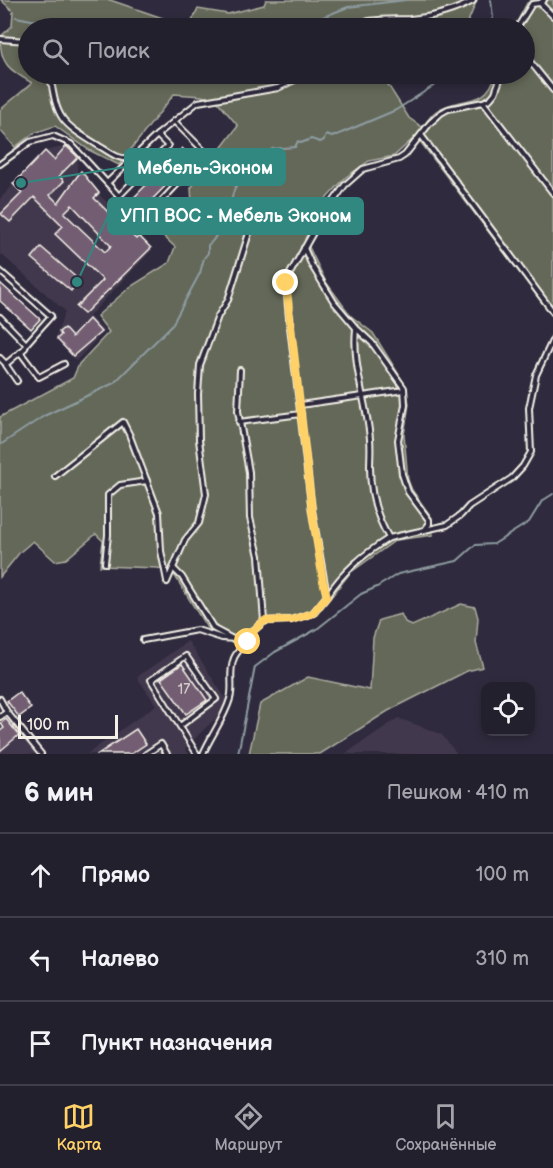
<!DOCTYPE html>
<html lang="ru">
<meta charset="utf-8">
<style>
:root{--surface:#23202e;--page:#2f2d3a;--text:#f1f3f6;--muted:#a3a3aa;--line:#403e4a;--accent:#ffd166}
body{margin:0;font-family:"Balsamiq Sans",sans-serif;background:var(--page);color:var(--text)}
.controls{position:absolute;right:18px;bottom:18px;display:grid;overflow:hidden;border-radius:12px;box-shadow:0 3px 9px #0003}
.controls button{width:54px;height:54px;display:grid;place-items:center;padding:0;border:0;border-bottom:2px solid var(--line);background:var(--surface);color:var(--text);font:30px sans-serif}
.scale{position:absolute;left:18px;bottom:15px;width:100px;box-sizing:border-box;padding-left:6px;border:3px solid #f4f1e8;border-top:0;font-size:16px;line-height:21px;white-space:nowrap;color:#f4f1e8;-webkit-text-stroke:4px #2f2a3d;paint-order:stroke}
.stop{position:absolute;width:18px;height:18px;margin:-14px;border:4px solid #ffd166;border-radius:50%;background:#fff}
.stop.end{background:#ffd166;border-color:#fff;box-shadow:0 2px 6px #0008}
.list{margin:0;padding:0;list-style:none}
h2{display:flex;justify-content:space-between;align-items:center;height:78px;margin:0;padding:0 24px;font-size:26px}
h2 small{font-size:20px;font-weight:400;color:var(--muted)}
.list li{display:grid;grid-template-columns:39px 1fr auto;gap:18px;align-items:center;box-sizing:border-box;height:84px;padding:0 24px;border-top:2px solid var(--line)}
.list b{display:block;font-size:22px;white-space:nowrap}
.list em{font-size:20px;font-style:normal;color:var(--muted)}
.icon{flex:none;width:33px;height:33px;fill:none;stroke:currentColor;stroke-width:2;stroke-linecap:round;stroke-linejoin:round}
.map{position:relative;flex:none;width:553px;height:754px;overflow:hidden}
.search{position:absolute;background:var(--surface);box-shadow:0 3px 9px #0003;left:18px;right:18px;top:18px;height:66px;display:flex;align-items:center;gap:15px;box-sizing:border-box;padding:0 21px;border-radius:33px;color:var(--muted);font-size:22px}
.sheet{height:330px;background:var(--surface)}
nav{display:flex;justify-content:space-around;align-items:center;box-sizing:border-box;height:84px;border-top:2px solid var(--line);background:var(--surface);font-size:16px;color:var(--muted)}
nav a{display:grid;justify-items:center;gap:3px}
nav .on{color:var(--accent)}
.map>svg:first-child{display:block}
.built{fill:#43394d}
.green{fill:#636759;stroke:#acaca0;stroke-width:1.5}
.lines{fill:none;stroke-linecap:round;stroke-linejoin:round}
.stream{stroke:#8e9ca1;stroke-width:2}
.building{fill:#735d72;stroke:#f4f1e8;stroke-width:1.5;fill-rule:evenodd}
.lane-casing{stroke:#f4f1e8;stroke-width:8}
.lane{stroke:#2f2a3d;stroke-width:4}
.route{stroke:#ffd166;stroke-width:8}
.labels{text-anchor:middle;stroke-width:4.5;stroke-linejoin:round;paint-order:stroke}
.number-label{font-size:14px;fill:#d4ccca}
.leader{fill:none;stroke:#318880;stroke-width:2}
.callout-dot{fill:#318880;stroke:#2f2a3d;stroke-width:2}
.callout{fill:#318880;stroke:#318880;stroke-width:2}
.callout-label{font-size:18px;text-anchor:middle;font-weight:bold;fill:#fff}
</style>
<div class="map">
<svg width="553" height="754" viewBox="0 0 553 754">
<rect width="100%" height="100%" fill="#2f2a3d"/>
<filter id="ink" filterUnits="userSpaceOnUse"><feTurbulence type="fractalNoise" baseFrequency=".0167" numOctaves="2"/><feDisplacementMap in="SourceGraphic" scale="12" xChannelSelector="R" yChannelSelector="G"/><feConvolveMatrix kernelMatrix="1 2 1 2 8 2 1 2 1" color-interpolation-filters="sRGB"/></filter>
<g filter="url(#ink)">
<g class="built">
<path d="M67 146 78 157 77 172 153 249 89 316 104 331 76 361 55 339 65 311 0 253V199L45 151Z"/>
<path d="M188 641 226 699 222 712 185 748 189 754H87L156 705 137 677Z"/>
<path d="M0 710 13 721 38 754H0Z"/>
<path d="M398 718 441 734 457 754H345Z"/>
</g>
<g class="green">
<path d="M1 0H110L189 27 198 9 228 14 264 5 266 0H477L467 24 462 28H28V74H391L383 77 409 118 422 127C427 122 432 113 438 110 464 94 485 110 496 74H524V28H514L527 3 534 0H553V317L416 136 394 156 369 161 346 177 326 199 305 239 326 282 351 316 373 333 406 386 409 404 404 435 408 480 412 490 432 518 433 535 396 540 350 573 316 616 295 621 269 623 254 633 231 642 207 628 175 576 158 568 100 566 103 541 96 534 66 559 55 561 33 541 20 552 0 577V417L73 378 79 364 109 332 97 316 130 287 169 263 175 247 158 231 192 203 191 188 238 126 218 102 202 96 174 94 119 165 89 150 55 126 34 133 15 147 0 130V110L32 83C9 70 0 64 0 37L12 26 13 11Z"/>
<path d="M461 604 475 607 478 618 476 643 483 667 467 671 388 711 320 754H249L260 704 308 677 370 690 373 638 379 620 401 614 405 622 412 626Z"/>
</g>
<g class="lines">
<g class="stream">
<path d="M16 17 73 28"/>
<path d="M318 19 348 7 406 0"/>
<path d="M310 28 311 24"/>
<path d="M485 28 493 18 491 0"/>
<path d="M0 445 44 416 114 383 172 325 200 273 204 258 208 253V245C219 238 217 227 225 220L224 215 227 214 232 206C230 194 237 180 247 176V163L252 158V156L260 154 265 160 272 149 295 147 298 141 301 143 311 139 320 142 324 140 326 135 332 137 396 110 452 74"/>
<path d="M238 754 255 667 275 652 317 629 361 594 377 587 398 574 457 561 475 545 494 544 529 522 542 501 553 494"/>
</g>
</g>
<g class="building">
<path d="M66 146 78 157 59 176 64 181 50 195 58 203 81 171 99 193 94 198 114 218 182 148 193 158 124 228 136 239 139 236 151 248 84 314 76 307 103 280 55 234 63 226 34 197 10 222 1 214 22 193 13 184 45 151 54 160ZM72 205 111 246 105 252 64 213Z"/>
<path d="M41 247 79 280 71 291 32 258Z"/>
<path d="M0 283 40 319 31 329 0 301Z"/>
<path d="M89 319 101 332 73 356 57 339 61 335 59 332 64 328 72 337Z"/>
<path d="M182 664 207 700 186 714 161 679Z"/>
<path d="M19 692 31 708 19 717 7 701Z"/>
<path d="M6 719 19 735 0 751V731L4 728 1 723Z"/>
<path d="M136 729 146 744 131 754H98Z"/>
</g>
<g class="lines">
<g class="lane-casing">
<g id="lane">
<path d="M540 3 553 16"/>
<path d="M346 28C367 18 387 20 410 19 433 17 453 12 473 1"/>
<path d="M517 28 532 4 540 3 544 0"/>
<path d="M0 39 28 41"/>
<path d="M524 54 553 90"/>
<path d="M50 74C57 120 60 122 99 146 112 153 117 160 132 158"/>
<path d="M483 102 553 193"/>
<path d="M157 135 198 102 278 88 301 77 304 74"/>
<path d="M421 135 553 312"/>
<path d="M0 164 30 142 53 136 71 144 119 196 168 146 157 135 107 183"/>
<path d="M139 225 198 162 204 151 174 121"/>
<path d="M304 248 312 266 334 302 356 328 372 343 404 388 405 405 398 440 402 474 408 492 429 520V524L424 531"/>
<path d="M0 271 51 316 26 344 25 348 6 364 0 358"/>
<path d="M0 317 26 344"/>
<path d="M20 352 39 377 64 364"/>
<path d="M6 365 17 381"/>
<path d="M240 370 238 411 249 472 250 518 259 556 264 621"/>
<path d="M300 405 404 390"/>
<path d="M239 422 301 414"/>
<path d="M55 476 123 422 129 434 159 513 161 551 167 581"/>
<path d="M389 538 447 525 461 515 469 506 512 478 523 466 531 452 529 408 536 375 553 339"/>
<path d="M105 563 108 535V495L120 485 147 481"/>
<path d="M173 568 182 577 214 629 231 638"/>
<path d="M167 582 185 540 199 523 206 494 199 440 198 394 200 365 218 316 228 300 249 233 258 214 269 203"/>
<path d="M327 596C343 571 364 554 389 538 376 516 370 493 370 467 370 458 371 449 370 439 367 403 352 366 356 329"/>
<path d="M143 640 197 630 222 638 235 639 253 631 264 621 291 620 313 613 327 596 312 511 289 318 286 284 288 277 319 222 345 185 363 169 399 159 405 155 430 123 441 113 448 109 483 102 490 99 495 93 502 74"/>
<path d="M0 699 7 712"/>
<path d="M0 717 7 712 41 754"/>
<path d="M180 726 216 699 186 656 151 680 197 754"/>
<path d="M146 754 161 744 167 754"/>
<path d="M203 754C211 735 224 719 230 699 234 686 228 673 234 658 238 649 248 642 253 631"/>
</g>
</g>
<use href="#lane" class="lane"/>
</g>
</g>
<g class="lines" filter="url(#ink)">
<path class="route" d="M248 642 253 631 264 621 291 620 313 613 327 596 323 581 312 511 286 283"/>
</g>
<g class="labels">
<g class="number-label">
<text x="184" y="694">17</text>
</g>
</g>
<path class="leader" d="M21 183L125 167M77 282L108 216"/>
<g class="callout-dot">
<circle cx="21" cy="183" r="6"/>
<circle cx="77" cy="282" r="6"/>
</g>
<g class="callout">
<rect x="125" y="149" width="160" height="36" rx="6"/>
<rect x="108" y="198" width="255" height="36" rx="6"/>
</g>
<g class="callout-label">
<text x="205" y="174">Мебель-Эконом</text>
<text x="236" y="222">УПП ВОС - Мебель Эконом</text>
</g>
</svg>
<div class="controls">
<button><svg class="icon" aria-label="locate" viewBox="0 0 24 24"><circle cx="12" cy="12" r="6"/><path d="M12 2v4M12 18v4M2 12h4M18 12h4"/></svg></button>
</div>
<div class="scale">100 m</div>
<div class="stop" style="left:248px;top:642px"></div>
<div class="stop end" style="left:286px;top:283px"></div>
<div class="search"><svg class="icon" aria-label="search" viewBox="0 0 24 24"><circle cx="10" cy="10" r="6"/><path d="M15 15l6 6"/></svg>Поиск</div>
</div>
<section class="sheet">
<h2>6 мин<small>Пешком · 410 m</small></h2>
<ul class="list">
<li><svg class="icon" aria-label="ahead" viewBox="0 0 24 24"><path d="M12 20V5M6 11l6-6 6 6"/></svg><div><b>Прямо</b></div><em>100 m</em></li>
<li><svg class="icon" aria-label="left" viewBox="0 0 24 24"><path d="M17 20v-9H6M10 6l-5 5 5 5"/></svg><div><b>Налево</b></div><em>310 m</em></li>
<li><svg class="icon" aria-label="arrive" viewBox="0 0 24 24"><path d="M6 21V4h12l-3 4 3 4H6"/></svg><div><b>Пункт назначения</b></div></li>
</ul>
</section>
<nav>
<a class="on"><svg class="icon" aria-label="map" viewBox="0 0 24 24"><path d="M3 6l6-2 6 2 6-2v14l-6 2-6-2-6 2zM9 4v14M15 6v14"/></svg>Карта</a>
<a><svg class="icon" aria-label="directions" viewBox="0 0 24 24"><path d="M12 3l9 9-9 9-9-9zM9 14v-3h6M13 9l2 2-2 2"/></svg>Маршрут</a>
<a><svg class="icon" aria-label="saved" viewBox="0 0 24 24"><path d="M7 4h10v16l-5-4-5 4z"/></svg>Сохранённые</a>
</nav>
